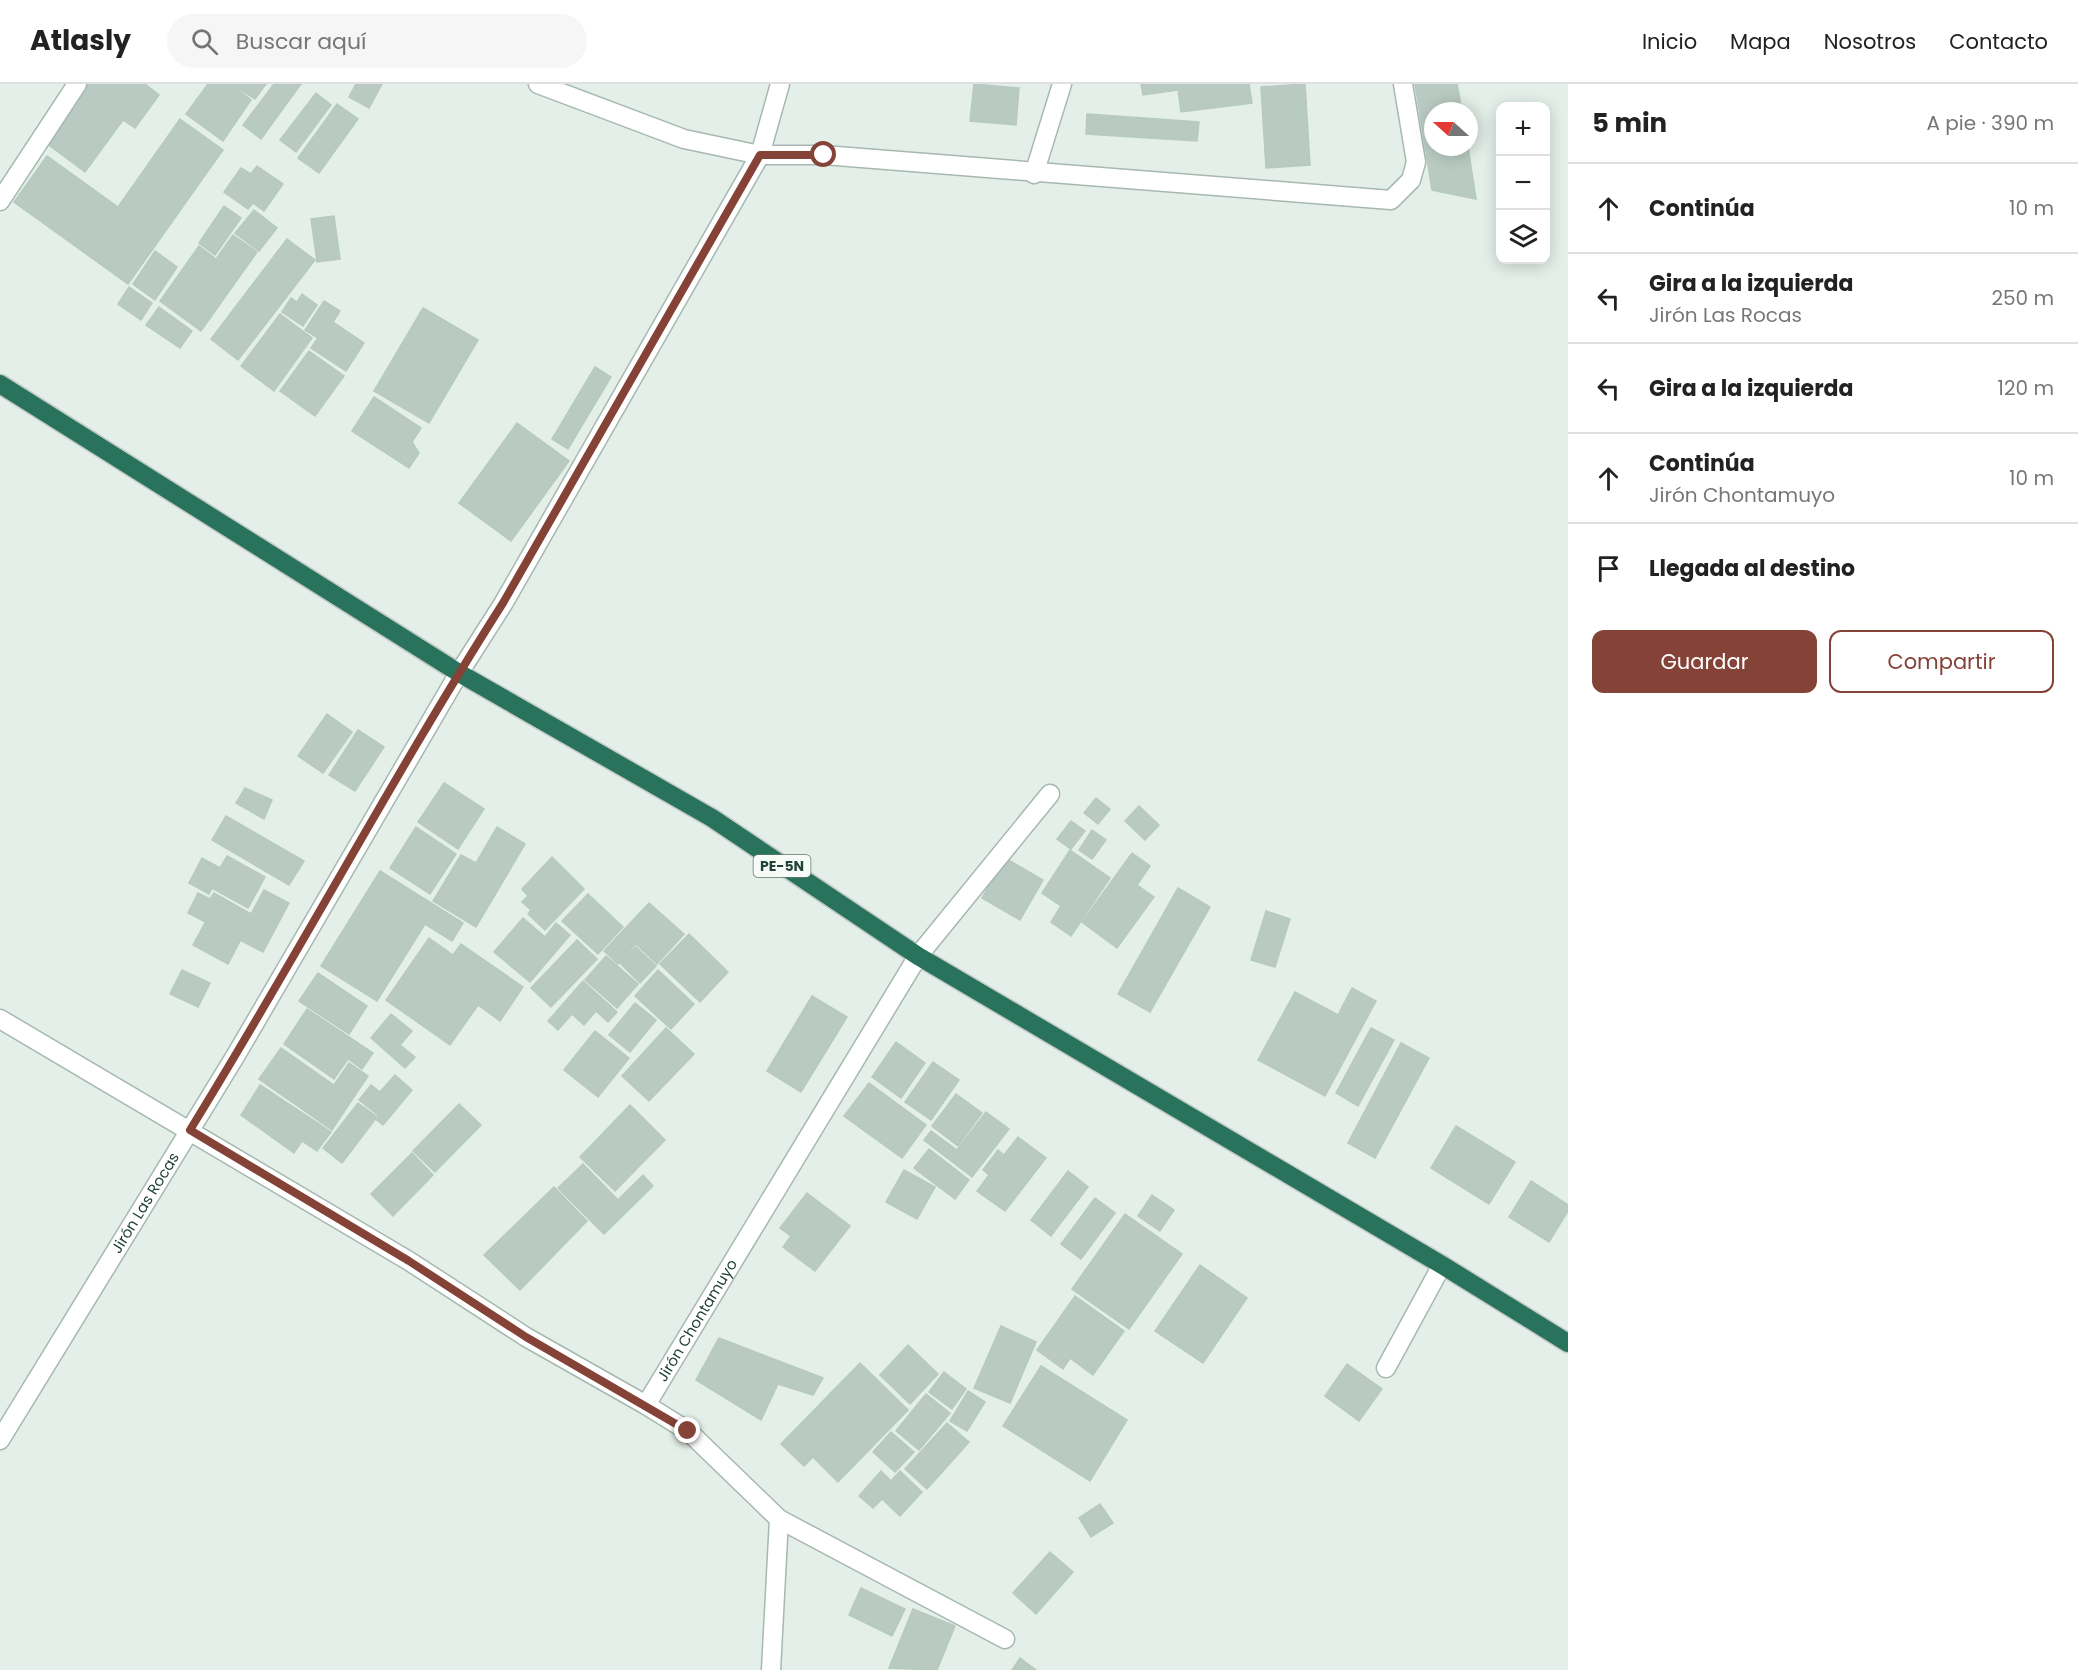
<!DOCTYPE html>
<html lang="es">
<meta charset="utf-8">
<style>
:root{--surface:#fff;--page:#f6f6f6;--text:#222;--muted:#767676;--line:#e0e0e0;--accent:#854338}
body{margin:0;font-family:Poppins,sans-serif;background:var(--page);color:var(--text)}
.controls{position:absolute;right:18px;top:18px;display:grid;overflow:hidden;border-radius:12px;box-shadow:0 3px 15px #0003}
.controls button{width:54px;height:54px;display:grid;place-items:center;padding:0;border:0;border-bottom:2px solid var(--line);background:var(--surface);color:var(--text);font:30px sans-serif}
.compass{position:absolute;left:1424px;top:18px;width:54px;height:54px;border-radius:50%;background:var(--surface);box-shadow:0 3px 15px #0003;rotate:291deg}
.stop{position:absolute;width:18px;height:18px;margin:-14px;border:4px solid #854338;border-radius:50%;background:#fff}
.stop.end{background:#854338;border-color:#fff;box-shadow:0 2px 6px #0008}
.list{margin:0;padding:0;list-style:none}
h2{display:flex;justify-content:space-between;align-items:center;height:78px;margin:0;padding:0 24px;font-size:26px}
h2 small{font-size:20px;font-weight:400;color:var(--muted)}
.list li{display:grid;grid-template-columns:39px 1fr auto;gap:18px;align-items:center;box-sizing:border-box;height:90px;padding:0 24px;border-top:2px solid var(--line)}
.list b{display:block;font-size:22px;white-space:nowrap}
.list p{margin:0;font-size:20px;white-space:nowrap;color:var(--muted)}
.list em{font-size:20px;font-style:normal;color:var(--muted)}
.actions{display:flex;gap:12px;padding:18px 24px}
.actions a{flex:1;padding:14px 0;border:2px solid var(--accent);border-radius:12px;text-align:center;font-size:21px;color:var(--accent)}
.actions .main{background:var(--accent);color:#fff}
.icon{flex:none;width:33px;height:33px;fill:none;stroke:currentColor;stroke-width:2;stroke-linecap:round;stroke-linejoin:round}
.map{position:relative;flex:none;width:1568px;height:1586px;overflow:hidden}
header{display:flex;align-items:center;gap:36px;box-sizing:border-box;height:84px;padding:0 30px;background:var(--surface);border-bottom:2px solid var(--line)}
header strong{font-size:28px}
nav{display:flex;gap:33px;margin-inline-start:auto;font-size:21px}
.search{width:420px;height:54px;background:var(--page);display:flex;align-items:center;gap:15px;box-sizing:border-box;padding:0 21px;border-radius:33px;color:var(--muted);font-size:22px}
main{display:flex}
aside{flex:1;background:var(--surface)}
.map>svg:first-child{display:block}
.building{fill:#b9cac2;stroke:#b6cabf;stroke-width:1.5}
.lines{fill:none;stroke-linecap:round;stroke-linejoin:round}
.minor-casing{stroke:#a6b8b0;stroke-width:21}
.highway-casing{stroke:#c1cac7;stroke-width:21}
.minor{stroke:#fff;stroke-width:18}
.highway{stroke:#29735c;stroke-width:18}
.route{stroke:#854338;stroke-width:8}
.labels{text-anchor:middle;stroke-width:4.5;stroke-linejoin:round;paint-order:stroke}
.shield{fill:#f6fbf8;stroke:#617a71;stroke-width:1.5}
.shield-label{font-size:14px;font-weight:bold;fill:#214337}
.street-label{font-size:15px;fill:#214337;stroke:#f6fbf8}
</style>
<header>
<strong>Atlasly</strong>
<div class="search"><svg class="icon" aria-label="search" viewBox="0 0 24 24"><circle cx="10" cy="10" r="6"/><path d="M15 15l6 6"/></svg>Buscar aquí</div>
<nav><a>Inicio</a><a>Mapa</a><a>Nosotros</a><a>Contacto</a></nav>
</header>
<main>
<div class="map">
<svg width="1568" height="1586" viewBox="0 0 1568 1586">
<rect width="100%" height="100%" fill="#e4efe9"/>
<g class="building">
<path d="M87 0H145L159 11 135 44 123 36 85 88 45 58Z"/>
<path d="M208 0H231L251 16 223 57 186 30Z"/>
<path d="M232 0H266L255 15Z"/>
<path d="M274 0H301L261 55 243 41Z"/>
<path d="M356 0H382L369 24 349 13Z"/>
<path d="M974 0 1019 4 1016 41 970 37Z"/>
<path d="M1141 0H1249L1252 19 1181 28 1178 6 1143 11Z"/>
<path d="M1305 0 1310 81 1266 84 1261 3Z"/>
<path d="M1415 0H1457L1462 27H1433V63H1468L1476 115 1432 106Z"/>
<path d="M316 9 331 21 296 68 280 56Z"/>
<path d="M337 20 358 35 319 89 298 74Z"/>
<path d="M1087 30 1199 38 1197 57 1086 50Z"/>
<path d="M180 35 223 66 128 200 14 118 47 72 118 123Z"/>
<path d="M257 82 283 100 264 127 253 119 248 125 224 108 241 84 251 90Z"/>
<path d="M224 122 241 134 215 171 199 159Z"/>
<path d="M254 126 277 144 259 167 235 149Z"/>
<path d="M334 132 340 175 317 178 311 135Z"/>
<path d="M233 151 257 168 201 247 160 217 199 162 216 175Z"/>
<path d="M287 155 315 176 238 276 211 255Z"/>
<path d="M155 167 177 183 155 216 133 200Z"/>
<path d="M129 203 152 219 141 236 118 220Z"/>
<path d="M302 210 317 221 303 242 282 228 291 214 297 218Z"/>
<path d="M324 217 340 227 333 238 364 259 346 287 311 264 318 254 305 246Z"/>
<path d="M159 223 192 247 180 264 146 241Z"/>
<path d="M423 224 478 256 429 339 374 307Z"/>
<path d="M280 230 312 254 274 307 241 282Z"/>
<path d="M309 267 344 292 315 332 280 307Z"/>
<path d="M595 283 611 293 568 365 552 355Z"/>
<path d="M374 313 421 344 412 358 419 369 409 384 352 347Z"/>
<path d="M517 339 569 377 511 457 459 419Z"/>
<path d="M327 630 352 648 323 689 298 672Z"/>
<path d="M358 646 384 663 355 707 329 691Z"/>
<path d="M444 699 484 725 458 765 418 738Z"/>
<path d="M245 704 272 716 264 735 236 719Z"/>
<path d="M1096 714 1110 725 1098 740 1084 729Z"/>
<path d="M1139 722 1159 741 1145 756 1125 737Z"/>
<path d="M226 732 304 777 289 801 212 756Z"/>
<path d="M1071 737 1085 747 1071 765 1057 755Z"/>
<path d="M416 743 456 770 430 810 390 784Z"/>
<path d="M497 743 525 760 476 843 433 817 461 771 476 779Z"/>
<path d="M1092 746 1106 756 1092 775 1079 766Z"/>
<path d="M1070 766 1110 794 1071 852 1051 838 1061 822 1042 809Z"/>
<path d="M1132 769 1150 782 1137 801 1154 813 1117 864 1082 838Z"/>
<path d="M227 772 265 793 248 824 212 804 209 810 189 799 202 774 220 784Z"/>
<path d="M552 773 584 805 545 846 528 830 531 826 522 818 528 812 522 805Z"/>
<path d="M1005 774 1043 796 1020 836 982 814Z"/>
<path d="M380 787 463 839 452 857 425 840 377 917 321 882Z"/>
<path d="M1178 804 1210 823 1150 928 1118 910Z"/>
<path d="M264 806 289 819 263 868 188 829 198 809 210 815 214 809 251 830Z"/>
<path d="M588 810 623 843 598 870 562 837Z"/>
<path d="M649 819 684 850 657 880 636 860 618 880 604 867Z"/>
<path d="M1266 827 1290 835 1275 883 1251 876Z"/>
<path d="M523 834 545 853 556 839 570 851 530 898 494 868Z"/>
<path d="M205 839 240 857 228 880 193 861Z"/>
<path d="M689 850 728 888 700 918 660 880Z"/>
<path d="M429 854 453 871 461 860 523 903 500 937 478 921 450 961 386 916Z"/>
<path d="M577 856 597 875 551 923 531 904Z"/>
<path d="M636 863 656 882 640 899 620 879Z"/>
<path d="M606 872 638 900 617 924 585 896Z"/>
<path d="M182 886 210 899 198 923 170 910Z"/>
<path d="M658 886 694 920 671 945 635 912Z"/>
<path d="M318 889 367 922 349 950 299 917Z"/>
<path d="M583 897 617 928 608 938 596 927 584 941 572 930 558 946 548 937Z"/>
<path d="M1352 904 1376 917 1325 1012 1258 976 1295 908 1338 931Z"/>
<path d="M812 912 847 933 801 1008 767 987Z"/>
<path d="M635 919 656 936 630 968 609 951Z"/>
<path d="M307 925 373 969 362 985 348 975 334 995 284 960Z"/>
<path d="M391 930 412 947 400 961 415 973 405 984 371 954Z"/>
<path d="M666 944 694 970 649 1017 622 992Z"/>
<path d="M1371 944 1394 956 1358 1022 1336 1009Z"/>
<path d="M595 947 629 974 598 1013 564 986Z"/>
<path d="M896 958 925 979 901 1014 872 993Z"/>
<path d="M1401 959 1429 974 1375 1074 1348 1059Z"/>
<path d="M281 964 334 1001 349 979 368 992 332 1046 259 995Z"/>
<path d="M933 978 959 996 931 1036 905 1018Z"/>
<path d="M395 991 412 1006 383 1041 377 1036 379 1032 359 1016 371 1001 380 1008Z"/>
<path d="M869 999 926 1041 902 1074 844 1032Z"/>
<path d="M260 1001 331 1048 317 1067 302 1057 294 1069 241 1031Z"/>
<path d="M956 1010 982 1029 958 1062 932 1042Z"/>
<path d="M358 1019 377 1033 342 1079 323 1064Z"/>
<path d="M459 1020 481 1041 435 1088 413 1067Z"/>
<path d="M630 1021 665 1056 615 1107 580 1073Z"/>
<path d="M986 1028 1009 1045 972 1093 924 1056 931 1047 957 1066Z"/>
<path d="M1456 1042 1515 1078 1489 1120 1431 1084Z"/>
<path d="M1018 1053 1046 1074 1005 1127 977 1107 989 1091 983 1086 998 1066 1004 1071Z"/>
<path d="M929 1065 969 1096 955 1115 914 1084Z"/>
<path d="M412 1069 433 1091 393 1132 371 1110Z"/>
<path d="M583 1080 618 1116 643 1091 653 1102 604 1150 558 1104Z"/>
<path d="M904 1086 935 1103 917 1135 886 1118Z"/>
<path d="M1068 1087 1088 1103 1051 1152 1031 1136Z"/>
<path d="M1531 1097 1568 1121V1127L1549 1158 1509 1133Z"/>
<path d="M554 1103 587 1137 520 1206 484 1171Z"/>
<path d="M807 1109 850 1142 815 1187 783 1163 791 1152 780 1144Z"/>
<path d="M1152 1111 1174 1126 1160 1147 1138 1132Z"/>
<path d="M1095 1114 1115 1129 1081 1175 1061 1160Z"/>
<path d="M1125 1130 1182 1170 1129 1245 1072 1205Z"/>
<path d="M1200 1181 1247 1214 1203 1279 1155 1247Z"/>
<path d="M1075 1212 1124 1247 1093 1291 1070 1274 1063 1285 1037 1266Z"/>
<path d="M1001 1242 1036 1258 1010 1319 974 1304Z"/>
<path d="M719 1254 823 1294 813 1311 778 1300 761 1336 696 1296Z"/>
<path d="M908 1261 938 1290 910 1320 880 1291Z"/>
<path d="M860 1279 908 1326 838 1398 813 1373 804 1382 781 1360Z"/>
<path d="M1347 1280 1382 1305 1359 1337 1325 1312Z"/>
<path d="M1041 1282 1127 1336 1090 1397 1003 1342Z"/>
<path d="M944 1288 966 1305 952 1325 929 1308Z"/>
<path d="M968 1307 985 1318 967 1347 950 1337Z"/>
<path d="M926 1310 950 1329 919 1366 896 1347Z"/>
<path d="M947 1339 969 1358 927 1405 905 1385Z"/>
<path d="M891 1348 914 1368 895 1388 873 1368Z"/>
<path d="M881 1387 891 1397 900 1387 922 1408 900 1432 882 1415 873 1424 859 1412Z"/>
<path d="M1100 1420 1113 1439 1091 1453 1079 1434Z"/>
<path d="M1050 1468 1073 1488 1036 1530 1013 1509Z"/>
<path d="M861 1504 905 1525 892 1552 849 1531Z"/>
<path d="M913 1525 955 1542 937 1586 889 1584Z"/>
<path d="M1020 1574 1036 1586H1012Z"/>
</g>
<g class="lines">
<g class="minor-casing">
<g id="minor">
<path d="M538 0 684 55 760 71H824L1391 116 1411 96 1416 78 1403 0"/>
<path d="M1034 90 1062 0"/>
<path d="M0 117 77 0"/>
<path d="M0 935 409 1177 526 1253 646 1321"/>
<path d="M1386 1284 1442 1181"/>
<path id="s1" d="M0 1356 236 971 459 589 503 520 760 71 780 0"/>
<path d="M779 1435 1005 1555"/>
<path id="s2" d="M771 1586 779 1435 688 1347 646 1321 918 872 1050 710"/>
</g>
</g>
<g class="highway-casing">
<path id="highway" d="M0 300 459 589 712 734 918 872 1442 1181 1568 1259"/>
</g>
<use href="#minor" class="minor"/>
<use href="#highway" class="highway"/>
</g>
<g class="lines">
<path class="route" d="M688 1347 526 1253 409 1177 190 1046C297 873 393 692 503 519L760 71H824"/>
</g>
<g class="labels">
<rect class="shield" x="753.5" y="771" width="57" height="22" rx="4.5"/>
<g class="shield-label">
<text x="782" y="787">PE-5N</text>
</g>
<g class="street-label">
<text dy="5" stroke="none"><textPath href="#s1" startOffset="278">Jirón Las Rocas</textPath></text>
<text dy="5" stroke="none"><textPath href="#s2" startOffset="426">Jirón Chontamuyo</textPath></text>
</g>
</g>
</svg>
<div class="controls">
<button>+</button>
<button>−</button>
<button><svg class="icon" aria-label="layers" viewBox="0 0 24 24"><path d="M12 4l9 5-9 5-9-5zM3 14l9 5 9-5"/></svg></button>
</div>
<svg class="compass" viewBox="-18 -18 36 36"><path d="M0-13l5 13h-10z" fill="#e53935"/><path d="M0 13l5-13h-10z" fill="#767676"/></svg>
<div class="stop" style="left:824px;top:71px"></div>
<div class="stop end" style="left:688px;top:1347px"></div>
</div>
<aside>
<h2>5 min<small>A pie · 390 m</small></h2>
<ul class="list">
<li><svg class="icon" aria-label="ahead" viewBox="0 0 24 24"><path d="M12 20V5M6 11l6-6 6 6"/></svg><div><b>Continúa</b></div><em>10 m</em></li>
<li><svg class="icon" aria-label="left" viewBox="0 0 24 24"><path d="M17 20v-9H6M10 6l-5 5 5 5"/></svg><div><b>Gira a la izquierda</b><p>Jirón Las Rocas</p></div><em>250 m</em></li>
<li><svg class="icon" aria-label="left" viewBox="0 0 24 24"><path d="M17 20v-9H6M10 6l-5 5 5 5"/></svg><div><b>Gira a la izquierda</b></div><em>120 m</em></li>
<li><svg class="icon" aria-label="ahead" viewBox="0 0 24 24"><path d="M12 20V5M6 11l6-6 6 6"/></svg><div><b>Continúa</b><p>Jirón Chontamuyo</p></div><em>10 m</em></li>
<li><svg class="icon" aria-label="arrive" viewBox="0 0 24 24"><path d="M6 21V4h12l-3 4 3 4H6"/></svg><div><b>Llegada al destino</b></div></li>
</ul>
<div class="actions"><a class="main">Guardar</a><a>Compartir</a></div>
</aside>
</main>
